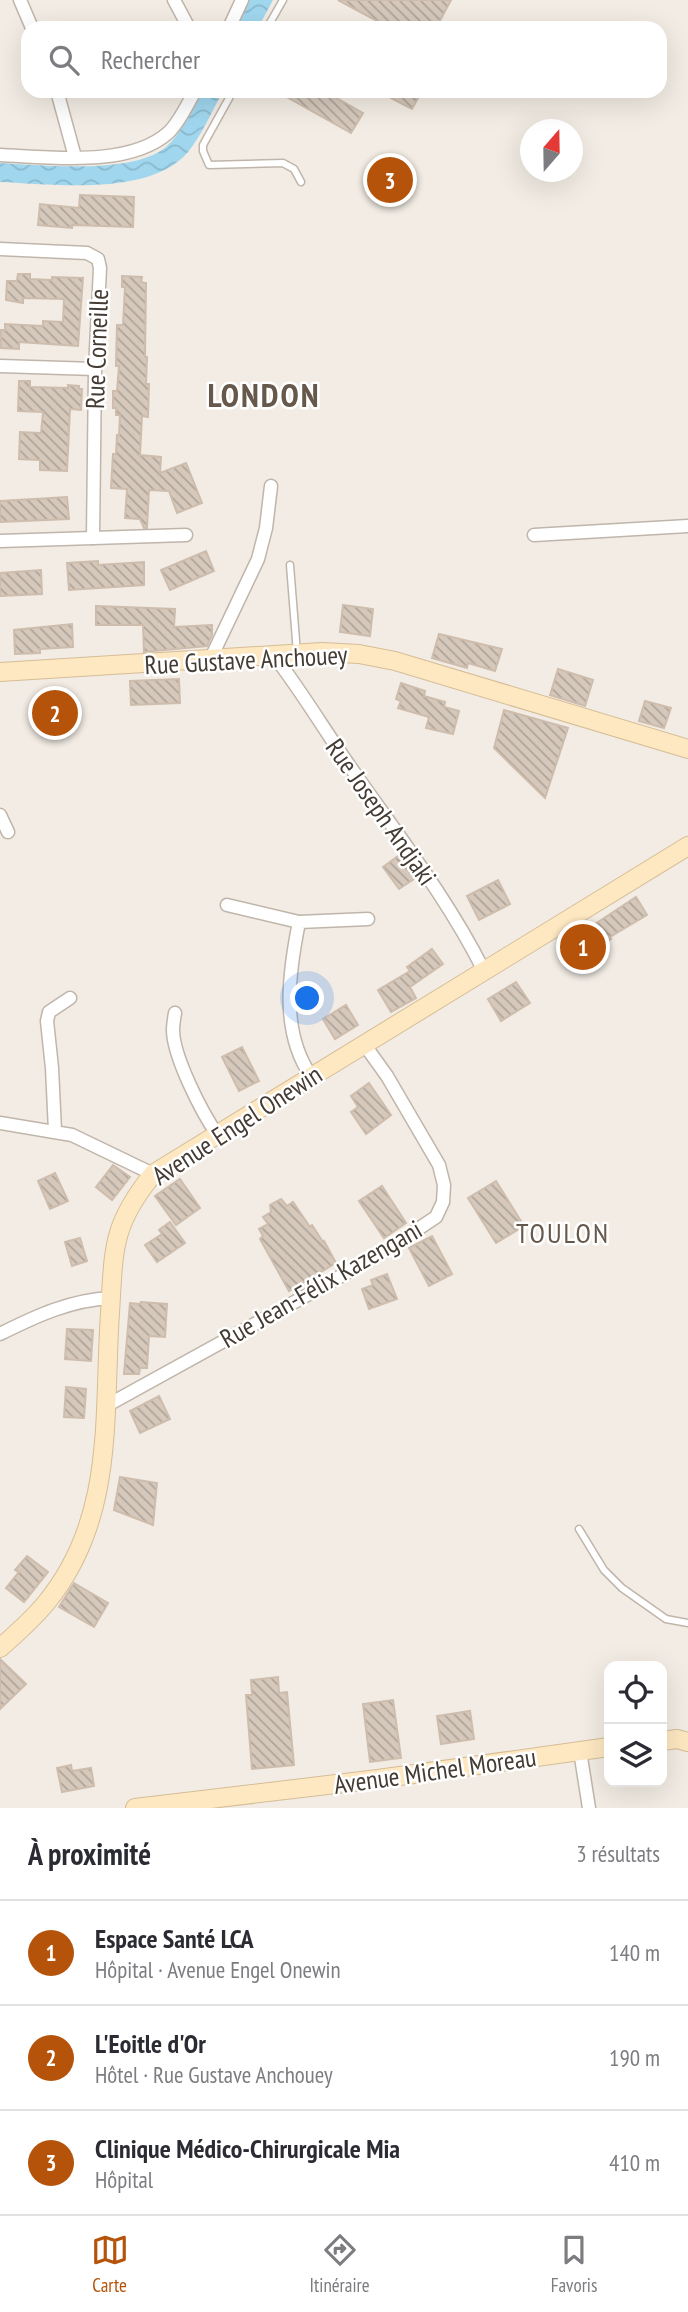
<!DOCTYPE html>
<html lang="fr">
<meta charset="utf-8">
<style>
:root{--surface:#fff;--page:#f7f7f7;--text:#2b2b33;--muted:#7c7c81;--line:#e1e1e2;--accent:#b45309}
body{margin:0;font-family:"PT Sans Narrow",sans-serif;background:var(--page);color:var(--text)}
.controls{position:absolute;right:21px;bottom:21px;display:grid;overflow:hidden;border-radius:14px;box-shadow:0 7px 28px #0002}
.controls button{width:63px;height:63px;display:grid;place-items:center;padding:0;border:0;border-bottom:2px solid var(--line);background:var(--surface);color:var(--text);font:35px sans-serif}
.compass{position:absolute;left:520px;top:119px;width:63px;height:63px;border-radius:50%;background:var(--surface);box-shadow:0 7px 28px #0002;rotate:20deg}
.you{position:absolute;left:308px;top:999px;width:24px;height:24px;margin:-18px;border:5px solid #fff;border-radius:50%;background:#1a73e8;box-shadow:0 0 0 10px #1a73e833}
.badge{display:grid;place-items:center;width:46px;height:46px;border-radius:50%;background:var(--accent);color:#fff;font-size:23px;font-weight:700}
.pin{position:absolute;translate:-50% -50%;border:4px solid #fff;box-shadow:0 2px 7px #0006}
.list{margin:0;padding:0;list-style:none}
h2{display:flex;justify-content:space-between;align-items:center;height:91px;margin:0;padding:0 28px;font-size:30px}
h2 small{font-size:23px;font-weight:400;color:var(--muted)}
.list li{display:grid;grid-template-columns:46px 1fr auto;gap:21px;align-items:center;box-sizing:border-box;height:105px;padding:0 28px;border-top:2px solid var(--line)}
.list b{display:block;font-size:26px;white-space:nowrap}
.list p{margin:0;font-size:23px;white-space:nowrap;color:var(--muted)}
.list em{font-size:23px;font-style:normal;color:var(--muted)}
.icon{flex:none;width:38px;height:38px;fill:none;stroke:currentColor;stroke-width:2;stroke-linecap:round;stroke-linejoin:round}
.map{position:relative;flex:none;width:688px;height:1808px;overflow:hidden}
.search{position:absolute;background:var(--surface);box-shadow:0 7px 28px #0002;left:21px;right:21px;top:21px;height:77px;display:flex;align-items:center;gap:18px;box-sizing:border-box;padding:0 24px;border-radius:21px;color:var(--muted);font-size:26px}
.sheet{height:406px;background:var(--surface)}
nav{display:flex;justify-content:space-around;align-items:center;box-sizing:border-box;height:98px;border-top:2px solid var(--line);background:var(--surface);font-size:19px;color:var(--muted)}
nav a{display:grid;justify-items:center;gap:4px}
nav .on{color:var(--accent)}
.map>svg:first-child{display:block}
.water{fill:url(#water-waves)}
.building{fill:url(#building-back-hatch);stroke:#cebdad;stroke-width:2}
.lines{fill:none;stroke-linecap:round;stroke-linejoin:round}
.lane-casing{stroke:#c0b5aa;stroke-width:9}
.street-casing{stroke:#c0b5aa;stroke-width:15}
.secondary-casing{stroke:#d5bd96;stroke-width:20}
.lane{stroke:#fff;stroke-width:6}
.street{stroke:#fff;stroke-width:12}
.secondary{stroke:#fee8c2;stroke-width:18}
.labels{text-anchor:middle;stroke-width:5;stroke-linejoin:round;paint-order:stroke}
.street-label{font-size:26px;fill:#443c34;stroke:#fff}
.neighbourhood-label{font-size:28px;letter-spacing:2px;fill:#66584b;stroke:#fff}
.district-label{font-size:33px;font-weight:bold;letter-spacing:2px;fill:#66584b;stroke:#fff}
</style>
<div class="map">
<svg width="688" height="1808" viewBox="0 0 688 1808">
<defs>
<pattern id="water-waves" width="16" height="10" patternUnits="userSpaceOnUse" patternTransform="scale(1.75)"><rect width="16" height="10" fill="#a0d7ef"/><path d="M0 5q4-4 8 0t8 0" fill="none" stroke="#8bb9ce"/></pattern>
<pattern id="building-back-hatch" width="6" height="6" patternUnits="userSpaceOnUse" patternTransform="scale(1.75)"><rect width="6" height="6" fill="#d6c9bc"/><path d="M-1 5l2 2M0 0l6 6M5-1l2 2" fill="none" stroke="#afa49a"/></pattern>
</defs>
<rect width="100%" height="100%" fill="#f2ece4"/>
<g class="water">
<path d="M248 0H273L258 28H234Z"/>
<path d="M201 91H223C212 111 202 135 188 152 150 197 52 184 0 182V163C42 165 133 175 166 147 182 133 191 109 201 91Z"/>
</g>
<g class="building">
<path d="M338 0H451L436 28H390Z"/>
<path d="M276 91H324L363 113 351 133Z"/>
<path d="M395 91H422L412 109 391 98Z"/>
<path d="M80 195 134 197 133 227 72 225V228L38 225 40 204 79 208Z"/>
<path d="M18 274H30V279L52 280V277L83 278 78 346 19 342V349L1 348V330H5V324L43 326V321L63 322 64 299 23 298V303L6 300 7 281H17Z"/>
<path d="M122 276 142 277 141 282 146 283 145 357H147L146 384H149L148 417 142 416 140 455 161 457 160 473 186 463 202 503 177 513 169 491 149 490 147 528H144L140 519 125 518 127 489 111 488 113 454H116L117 435H119L120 415H116V408H113V391H117L119 366H116L117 325H123L125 287H122Z"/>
<path d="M19 381H30V387L68 388V385L79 386V389H82L81 410 70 409 67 471 40 470V460L19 459 20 432 41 433 43 412 18 411Z"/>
<path d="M67 497 69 519 0 522V501Z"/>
<path d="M206 551 214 571 170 590 161 570Z"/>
<path d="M98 561V565L144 562V585L69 590 67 563Z"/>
<path d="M41 570 42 594 0 596V573Z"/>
<path d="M343 605 373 609 370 636 340 632Z"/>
<path d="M96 606 175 609 174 627 212 625V635L207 646 144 652 143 625H96Z"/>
<path d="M72 624 73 647 40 649V653L15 654 14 630Z"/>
<path d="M439 634 502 649 495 671 468 663 467 668 432 658Z"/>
<path d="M558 669 593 680 585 706 550 695Z"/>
<path d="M179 679 180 703 131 705 130 681Z"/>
<path d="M401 683 425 691 424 696 445 702 444 707 459 711 453 734 426 728 429 717 398 708 401 701 396 699Z"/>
<path d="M74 697 75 728 36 730 35 699Z"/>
<path d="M645 701 671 708 664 728 639 721Z"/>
<path d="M504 710 568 728 545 798 494 748Z"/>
<path d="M401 854 417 877 399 889 383 867Z"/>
<path d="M498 880 510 904 479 920 467 896Z"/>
<path d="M636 897 647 915 610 937 611 939 599 948 602 953 593 959 589 954 577 962 565 943 572 938 571 936 590 924 592 926Z"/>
<path d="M432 949 443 964 410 987 416 998 391 1012 378 990 410 971 407 967Z"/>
<path d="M516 982 530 1003 501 1021 488 999Z"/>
<path d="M346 1005 358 1025 335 1039 323 1019Z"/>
<path d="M242 1047 259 1081 239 1091 222 1057Z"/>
<path d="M369 1083 391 1115 366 1134 351 1112 358 1107 351 1096Z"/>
<path d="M113 1165 130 1177 112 1200 96 1187Z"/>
<path d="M55 1173 68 1201 50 1209 38 1181Z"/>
<path d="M180 1179 200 1208 176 1225 155 1196Z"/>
<path d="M496 1181 524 1226 496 1243 468 1198Z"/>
<path d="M382 1186 406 1223 384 1238 359 1201Z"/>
<path d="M281 1199 287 1206 293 1202 310 1227 312 1225 323 1242 324 1241 336 1263 289 1291 260 1239 263 1236 259 1229 268 1224 263 1217 271 1212 270 1205Z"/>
<path d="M170 1222 185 1243 157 1262 145 1245 162 1234 159 1230Z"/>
<path d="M432 1236 452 1274 429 1286 409 1248Z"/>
<path d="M80 1238 87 1261 72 1266 65 1242Z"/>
<path d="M387 1274 397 1299 369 1309 362 1289 373 1285 371 1280Z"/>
<path d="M141 1302 167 1304 165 1337 149 1336 147 1368H140L139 1374H124L130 1303 140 1304Z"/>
<path d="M67 1329 93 1330 91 1361 65 1359Z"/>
<path d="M66 1387 86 1389 84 1418 64 1417Z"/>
<path d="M159 1396 170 1419 140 1433 130 1411Z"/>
<path d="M120 1477 157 1483 153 1525 114 1510Z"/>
<path d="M27 1556 48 1572 24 1602 6 1588 19 1572 15 1570Z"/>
<path d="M74 1583 108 1603 94 1627 59 1607Z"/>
<path d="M0 1659 26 1684 0 1709Z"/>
<path d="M278 1677 279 1693 287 1692 294 1765 252 1769 246 1695H252L251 1680Z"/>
<path d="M393 1700 401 1758 370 1762 363 1704Z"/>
<path d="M470 1711 474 1739 441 1744 437 1716Z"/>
<path d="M71 1765 72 1771 91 1768 94 1786 62 1792 57 1768Z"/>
</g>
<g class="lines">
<g class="lane-casing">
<g id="lane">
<path d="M267 28 283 0"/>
<path d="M233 91 203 145V151L209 165 283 163 294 169 301 182"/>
<path d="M290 565 297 653"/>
<path d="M579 1529 604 1570 622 1588 666 1619 688 1623"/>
</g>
</g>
<g class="street-casing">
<g id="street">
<path d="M20 0 32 28"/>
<path d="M174 0 189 28"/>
<path d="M229 28 242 0"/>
<path d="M57 91 75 157"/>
<path d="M0 155C49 157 130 168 169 132 180 121 187 105 195 91"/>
<path d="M0 249 87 253 98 259 100 268 95 369 93 538"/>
<path d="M0 366 95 369"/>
<path d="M534 535 688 526"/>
<path d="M0 541 186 535"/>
<path d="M275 657C302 692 325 731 351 768 397 834 448 899 484 971"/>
<path d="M210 660 258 559 266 528 271 486"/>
<path d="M0 815 8 832"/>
<path d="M227 905 299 922"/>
<path d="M175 1013C174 1019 173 1025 173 1030 173 1056 202 1113 217 1134"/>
<path d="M311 1076C280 1031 289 972 299 922L368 919"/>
<path d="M0 1123 72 1135 153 1174"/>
<path d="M55 1131 52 1068 47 1021 49 1012 70 998"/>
<path d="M0 1334C36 1316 70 1300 111 1298"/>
<path d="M106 1406 300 1299 382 1253 436 1217 443 1202 444 1185 439 1165 387 1076 364 1044"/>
<path d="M580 1751 589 1808"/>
</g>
</g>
<g class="secondary-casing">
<g id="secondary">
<path d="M0 672 322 652 359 654 395 661 688 749"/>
<path d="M0 1648C16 1634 32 1620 46 1603 116 1518 103 1415 110 1313 114 1249 111 1226 153 1174L688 846"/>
<path d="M662 1741 677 1739 688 1742"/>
<path d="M135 1808 378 1779 609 1747"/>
</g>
</g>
<use href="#lane" class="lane"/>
<use href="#street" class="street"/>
<use href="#secondary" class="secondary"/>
</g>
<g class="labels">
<g class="street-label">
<text transform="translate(97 349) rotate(-88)" y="9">Rue Corneille</text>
<text transform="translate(246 660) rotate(-3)" y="9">Rue Gustave Anchouey</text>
<text transform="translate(381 812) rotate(55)" y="9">Rue Joseph Andjaki</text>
<text transform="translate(237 1125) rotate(-33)" y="9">Avenue Engel Onewin</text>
<text transform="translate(321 1284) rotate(-30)" y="9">Rue Jean-Félix Kazengani</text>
<text transform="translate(435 1771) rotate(-8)" y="9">Avenue Michel Moreau</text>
</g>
<g class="neighbourhood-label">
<text x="563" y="1243">TOULON</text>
</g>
<g class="district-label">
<text x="264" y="407">LONDON</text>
</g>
</g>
</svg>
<div class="controls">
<button><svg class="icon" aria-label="locate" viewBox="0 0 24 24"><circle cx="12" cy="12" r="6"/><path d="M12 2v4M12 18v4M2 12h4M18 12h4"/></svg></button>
<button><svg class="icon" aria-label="layers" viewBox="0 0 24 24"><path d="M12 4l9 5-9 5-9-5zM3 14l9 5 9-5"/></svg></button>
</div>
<svg class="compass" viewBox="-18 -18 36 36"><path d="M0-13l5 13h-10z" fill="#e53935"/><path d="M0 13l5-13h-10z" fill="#7c7c81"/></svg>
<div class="you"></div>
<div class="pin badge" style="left:583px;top:947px">1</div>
<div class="pin badge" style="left:55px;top:713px">2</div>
<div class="pin badge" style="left:390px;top:180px">3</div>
<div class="search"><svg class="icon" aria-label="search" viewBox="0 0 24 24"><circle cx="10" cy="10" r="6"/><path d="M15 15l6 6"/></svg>Rechercher</div>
</div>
<section class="sheet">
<h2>À proximité<small>3 résultats</small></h2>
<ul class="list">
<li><span class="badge">1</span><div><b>Espace Santé LCA</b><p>Hôpital · Avenue Engel Onewin</p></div><em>140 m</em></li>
<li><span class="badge">2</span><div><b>L'Eoitle d'Or</b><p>Hôtel · Rue Gustave Anchouey</p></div><em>190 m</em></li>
<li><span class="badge">3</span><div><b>Clinique Médico-Chirurgicale Mia</b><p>Hôpital</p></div><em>410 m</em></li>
</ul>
</section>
<nav>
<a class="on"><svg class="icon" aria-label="map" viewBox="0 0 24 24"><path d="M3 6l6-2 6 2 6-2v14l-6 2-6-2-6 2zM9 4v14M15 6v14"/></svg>Carte</a>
<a><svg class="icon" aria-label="directions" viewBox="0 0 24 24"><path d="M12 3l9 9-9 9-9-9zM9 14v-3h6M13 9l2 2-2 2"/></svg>Itinéraire</a>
<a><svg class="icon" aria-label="saved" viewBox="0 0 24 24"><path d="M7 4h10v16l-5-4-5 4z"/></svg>Favoris</a>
</nav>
